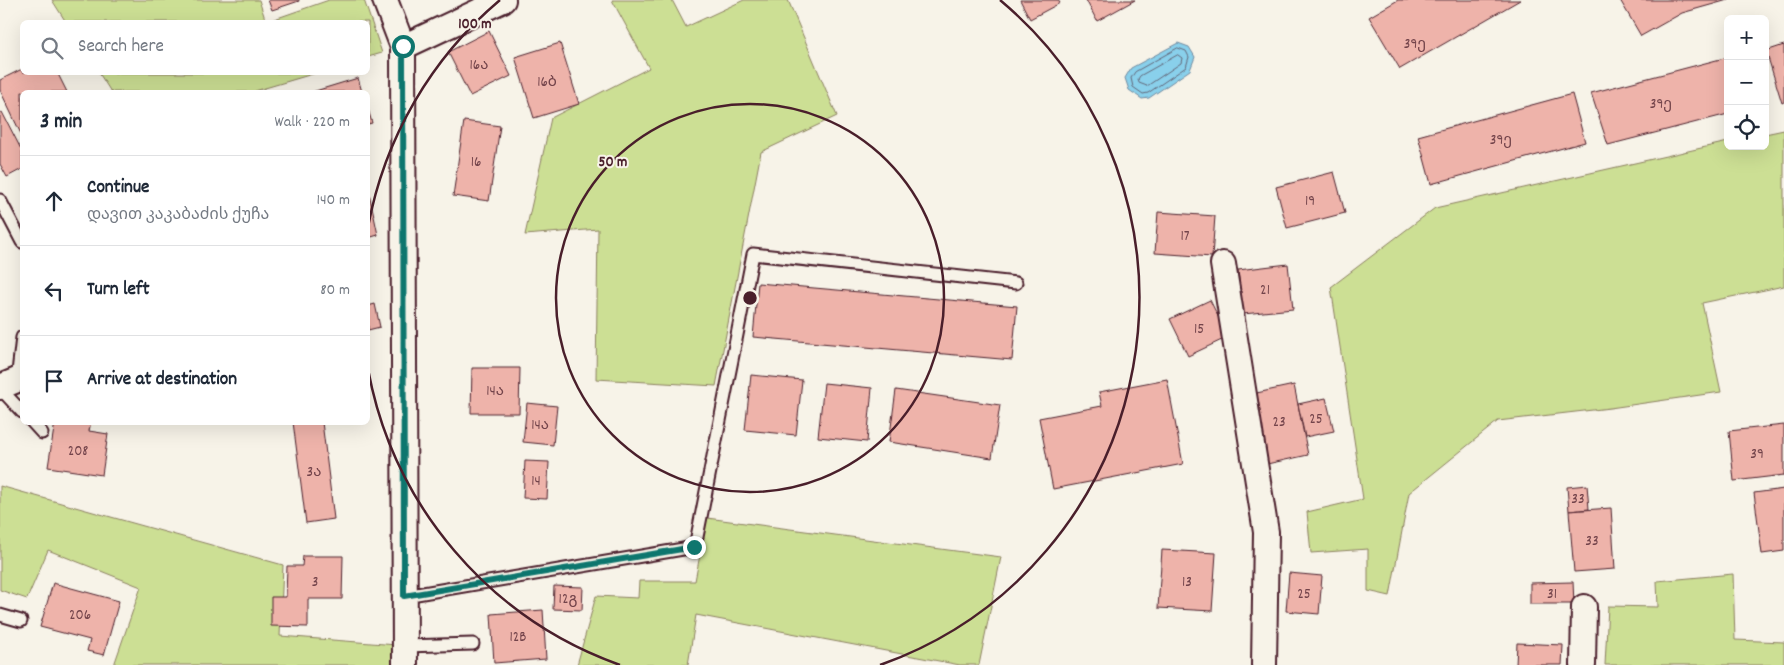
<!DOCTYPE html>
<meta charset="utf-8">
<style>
:root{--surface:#fff;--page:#f2f2f3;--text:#1f2937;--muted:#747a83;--line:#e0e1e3}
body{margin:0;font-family:Dekko,"Noto Sans Georgian",sans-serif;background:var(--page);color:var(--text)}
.controls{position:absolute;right:15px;top:15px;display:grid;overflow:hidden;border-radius:8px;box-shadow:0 5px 20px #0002}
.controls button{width:45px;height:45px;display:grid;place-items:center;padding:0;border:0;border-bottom:1px solid var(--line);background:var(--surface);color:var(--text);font:25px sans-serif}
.stop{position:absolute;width:15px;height:15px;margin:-11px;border:4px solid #0f766e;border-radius:50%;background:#fff}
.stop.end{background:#0f766e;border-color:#fff;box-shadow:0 1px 5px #0008}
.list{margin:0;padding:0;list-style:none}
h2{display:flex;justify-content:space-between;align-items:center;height:65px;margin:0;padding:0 20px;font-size:21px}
h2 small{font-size:16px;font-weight:400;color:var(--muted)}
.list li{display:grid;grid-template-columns:32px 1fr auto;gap:15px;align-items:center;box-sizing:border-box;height:90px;padding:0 20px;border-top:1px solid var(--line)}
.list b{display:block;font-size:19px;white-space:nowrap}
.list p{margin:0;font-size:16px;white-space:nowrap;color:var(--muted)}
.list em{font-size:16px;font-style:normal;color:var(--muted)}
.icon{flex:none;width:28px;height:28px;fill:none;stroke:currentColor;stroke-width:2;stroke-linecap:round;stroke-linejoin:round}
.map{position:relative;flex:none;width:1784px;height:665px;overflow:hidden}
.search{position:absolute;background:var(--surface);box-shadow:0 5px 20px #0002;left:20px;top:20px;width:350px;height:55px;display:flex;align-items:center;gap:12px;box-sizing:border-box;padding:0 18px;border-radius:8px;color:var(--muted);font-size:19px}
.panel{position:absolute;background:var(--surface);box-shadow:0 5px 20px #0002;left:20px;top:90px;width:350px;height:335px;border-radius:8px}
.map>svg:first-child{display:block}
.green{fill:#ccdf94;stroke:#8b7f60}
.water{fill:#89d0eb;stroke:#70899e}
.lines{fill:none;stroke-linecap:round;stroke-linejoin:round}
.shore{stroke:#636678;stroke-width:1}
.building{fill:#eeb3aa;stroke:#4a1f2b}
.lane-casing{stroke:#4a1f2b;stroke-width:15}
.street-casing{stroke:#4a1f2b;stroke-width:28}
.lane{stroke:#f7f3e8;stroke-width:11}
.street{stroke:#f7f3e8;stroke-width:24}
.route{stroke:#0f766e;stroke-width:6}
.ring{fill:none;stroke:#4a1f2b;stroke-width:2.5}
.labels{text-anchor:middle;stroke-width:4;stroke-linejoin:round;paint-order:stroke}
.number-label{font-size:15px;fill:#73444b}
.centre{fill:#4a1f2b;stroke:#f7f3e8;stroke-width:2.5}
.ring-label{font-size:15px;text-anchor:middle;font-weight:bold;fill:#4a1f2b;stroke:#f7f3e8;stroke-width:4;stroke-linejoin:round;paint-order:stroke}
</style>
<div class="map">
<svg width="1784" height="665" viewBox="0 0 1784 665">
<rect width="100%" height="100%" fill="#f7f3e8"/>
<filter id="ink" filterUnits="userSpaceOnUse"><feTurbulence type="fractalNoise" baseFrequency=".02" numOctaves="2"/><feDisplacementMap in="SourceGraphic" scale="10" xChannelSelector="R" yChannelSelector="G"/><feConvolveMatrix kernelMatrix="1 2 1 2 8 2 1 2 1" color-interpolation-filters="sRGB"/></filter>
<g filter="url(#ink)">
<g class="green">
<path d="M52 0H259L266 22 329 0H364L382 53 368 57V22H66Z"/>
<path d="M612 0H672L686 27 744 0H788L837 116 761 152 716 386 596 379 598 229 525 235 551 118 649 68Z"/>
<path d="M99 73H316L255 91V92H111Z"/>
<path d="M1784 130V286L1702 303 1721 392 1610 408 1498 421 1409 493 1390 596 1368 591V549L1311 553 1307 512 1363 499 1331 287 1435 208 1728 142V146H1765V134Z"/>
<path d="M0 486 283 565 280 636 397 645V665H114L141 587 48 550 27 599 0 590Z"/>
<path d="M707 518 1001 557 979 665H960L696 615 688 665H577L596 596 638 598 639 581H695Z"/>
<path d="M1733 574 1735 640 1784 642V665H1605L1608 606 1658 607 1657 581Z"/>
</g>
<path class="water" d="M1178 43 1189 47 1195 57 1190 70 1149 98 1142 99 1129 90 1125 78 1131 68Z"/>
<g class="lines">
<g class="shore">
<path d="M1178 48 1186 51 1189 57 1186 67 1148 93 1143 94 1133 87 1131 78 1135 72Z"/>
<path d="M1178 55 1182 58 1181 63 1147 86 1139 83 1138 79 1140 76Z"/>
</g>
</g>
<g class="building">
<path d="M268 0H299V1L272 10Z"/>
<path d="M1020 0H1058L1060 3 1030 19Z"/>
<path d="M1086 0H1135L1097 21Z"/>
<path d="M1398 0H1520L1400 69 1369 17Z"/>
<path d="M1620 0H1728L1682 13 1641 36Z"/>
<path d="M489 31 511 76 470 96 448 52Z"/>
<path d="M560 43 579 104 534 118 515 57Z"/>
<path d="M1784 45V102L1782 103 1766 51Z"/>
<path d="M1728 57V114L1608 145 1591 93Z"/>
<path d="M22 69V72H57L67 92H22V136L0 90V80Z"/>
<path d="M358 78 362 92H312Z"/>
<path d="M1572 94 1585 142 1431 184 1418 136Z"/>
<path d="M368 109 372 123 368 124Z"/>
<path d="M2 112 22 151V169L7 177 0 164V113Z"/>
<path d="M464 121 500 126 489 201 453 196Z"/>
<path d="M1334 172 1345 213 1287 228 1276 187Z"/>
<path d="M368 188 378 235 368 238Z"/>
<path d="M1158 212 1215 216 1212 257 1155 253Z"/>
<path d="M1288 264 1293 309 1243 314 1238 270Z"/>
<path d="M758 283 1017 306 1012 360 753 337Z"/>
<path d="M1210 300 1228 337 1188 356 1170 319Z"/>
<path d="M375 304 380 327 368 330V306Z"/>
<path d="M472 368H520L519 413H471Z"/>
<path d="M751 375 802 380 796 435 745 430Z"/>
<path d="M1167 379 1183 464 1053 489 1039 418 1102 406 1099 392Z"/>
<path d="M824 383 872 388 867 442 818 437Z"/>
<path d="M1294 385 1308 455 1267 464 1252 394Z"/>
<path d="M896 390 1000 405 992 458 889 442Z"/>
<path d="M1326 398 1334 431 1305 437 1298 404Z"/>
<path d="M527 403 557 406 553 445 523 442Z"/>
<path d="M55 422H91L89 431 108 434 102 475 48 467Z"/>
<path d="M293 422H322L334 519 306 523Z"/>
<path d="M1784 425V475L1734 481 1729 431Z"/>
<path d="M525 461 549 462 547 499 523 498Z"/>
<path d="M1587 485 1589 509 1569 511 1567 487Z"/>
<path d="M1784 489V551L1762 554 1754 493Z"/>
<path d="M1611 508 1615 569 1574 572 1569 511Z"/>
<path d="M1162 550 1216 553 1212 611 1158 608Z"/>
<path d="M303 556H343L342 599H308V627L271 626V597H286L287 566H302Z"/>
<path d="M1289 573 1322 576 1319 614 1286 611Z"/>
<path d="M1573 582 1574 604H1530V583Z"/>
<path d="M53 583 119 601 104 655 87 651 90 640 40 627Z"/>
<path d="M554 586 583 587 582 610 553 609Z"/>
<path d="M543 610 546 659 494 663 491 614Z"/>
<path d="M1517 643 1563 645 1562 665H1516Z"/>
</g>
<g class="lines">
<g class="lane-casing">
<g id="lane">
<path d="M0 200 22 242"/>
<path d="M17 381 22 337"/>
<path d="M0 388 22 412"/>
<path d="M32 422 42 433"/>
<path d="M405 596 695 547 753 254 1016 283"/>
<path d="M0 615 21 621"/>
<path d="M405 646 473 644"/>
</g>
</g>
<g class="street-casing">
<g id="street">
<path d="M385 0 403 47 405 665"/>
<path d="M403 47 503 0"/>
<path d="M1223 264 1266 532 1264 665"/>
<path d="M0 387 22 378"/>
<path d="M1583 665 1584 607"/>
</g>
</g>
<use href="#lane" class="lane"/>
<use href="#street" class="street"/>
</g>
</g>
<g class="lines" filter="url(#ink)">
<path class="route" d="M403 46 404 596 694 547"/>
</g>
<g class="ring">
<circle cx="750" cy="298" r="194"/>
<path d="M620 665A389 389 0 0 1 368 369M368 227A389 389 0 0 1 500 0M1000 0A389 389 0 0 1 880 665"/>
</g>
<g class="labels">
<g class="number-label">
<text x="1415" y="48">39ე</text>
<text x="479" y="69">16ა</text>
<text x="547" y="86">16ბ</text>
<text x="1661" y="108">39ე</text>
<text x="1501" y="144">39ე</text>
<text x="476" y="166">16</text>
<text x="1310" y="205">19</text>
<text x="1185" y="240">17</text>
<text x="1265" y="294">21</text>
<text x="1199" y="333">15</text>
<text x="495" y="395">14ა</text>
<text x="1316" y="423">25</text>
<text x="1279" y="426">23</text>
<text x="540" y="429">14ა</text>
<text x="78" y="455">208</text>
<text x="1757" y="458">39</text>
<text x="314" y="476">3ა</text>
<text x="536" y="485">14</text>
<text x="1578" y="503">33</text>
<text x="1592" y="545">33</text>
<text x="315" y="586">3</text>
<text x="1187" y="586">13</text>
<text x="1304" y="598">25</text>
<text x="1552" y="598">31</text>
<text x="568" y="603">12გ</text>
<text x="80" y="619">206</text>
<text x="518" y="641">12B</text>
</g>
</g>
<circle cx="750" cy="298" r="8" class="centre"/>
<g class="ring-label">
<text x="475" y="28">100 m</text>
<text x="613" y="166">50 m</text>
</g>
</svg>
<div class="controls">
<button>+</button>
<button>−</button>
<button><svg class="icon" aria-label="locate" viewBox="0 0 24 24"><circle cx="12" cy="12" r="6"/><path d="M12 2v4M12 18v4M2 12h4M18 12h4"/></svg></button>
</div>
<div class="stop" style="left:403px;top:46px"></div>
<div class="stop end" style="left:694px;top:547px"></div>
<div class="search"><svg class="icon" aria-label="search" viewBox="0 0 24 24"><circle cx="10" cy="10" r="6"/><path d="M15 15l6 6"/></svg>Search here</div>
<section class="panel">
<h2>3 min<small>Walk · 220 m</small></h2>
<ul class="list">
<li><svg class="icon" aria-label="ahead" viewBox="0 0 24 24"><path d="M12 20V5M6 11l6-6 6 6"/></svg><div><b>Continue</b><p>დავით კაკაბაძის ქუჩა</p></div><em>140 m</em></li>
<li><svg class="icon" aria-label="left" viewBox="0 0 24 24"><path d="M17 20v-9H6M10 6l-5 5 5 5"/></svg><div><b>Turn left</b></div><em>80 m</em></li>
<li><svg class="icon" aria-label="arrive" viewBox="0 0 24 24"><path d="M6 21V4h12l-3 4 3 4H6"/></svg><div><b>Arrive at destination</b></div></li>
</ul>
</section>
</div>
